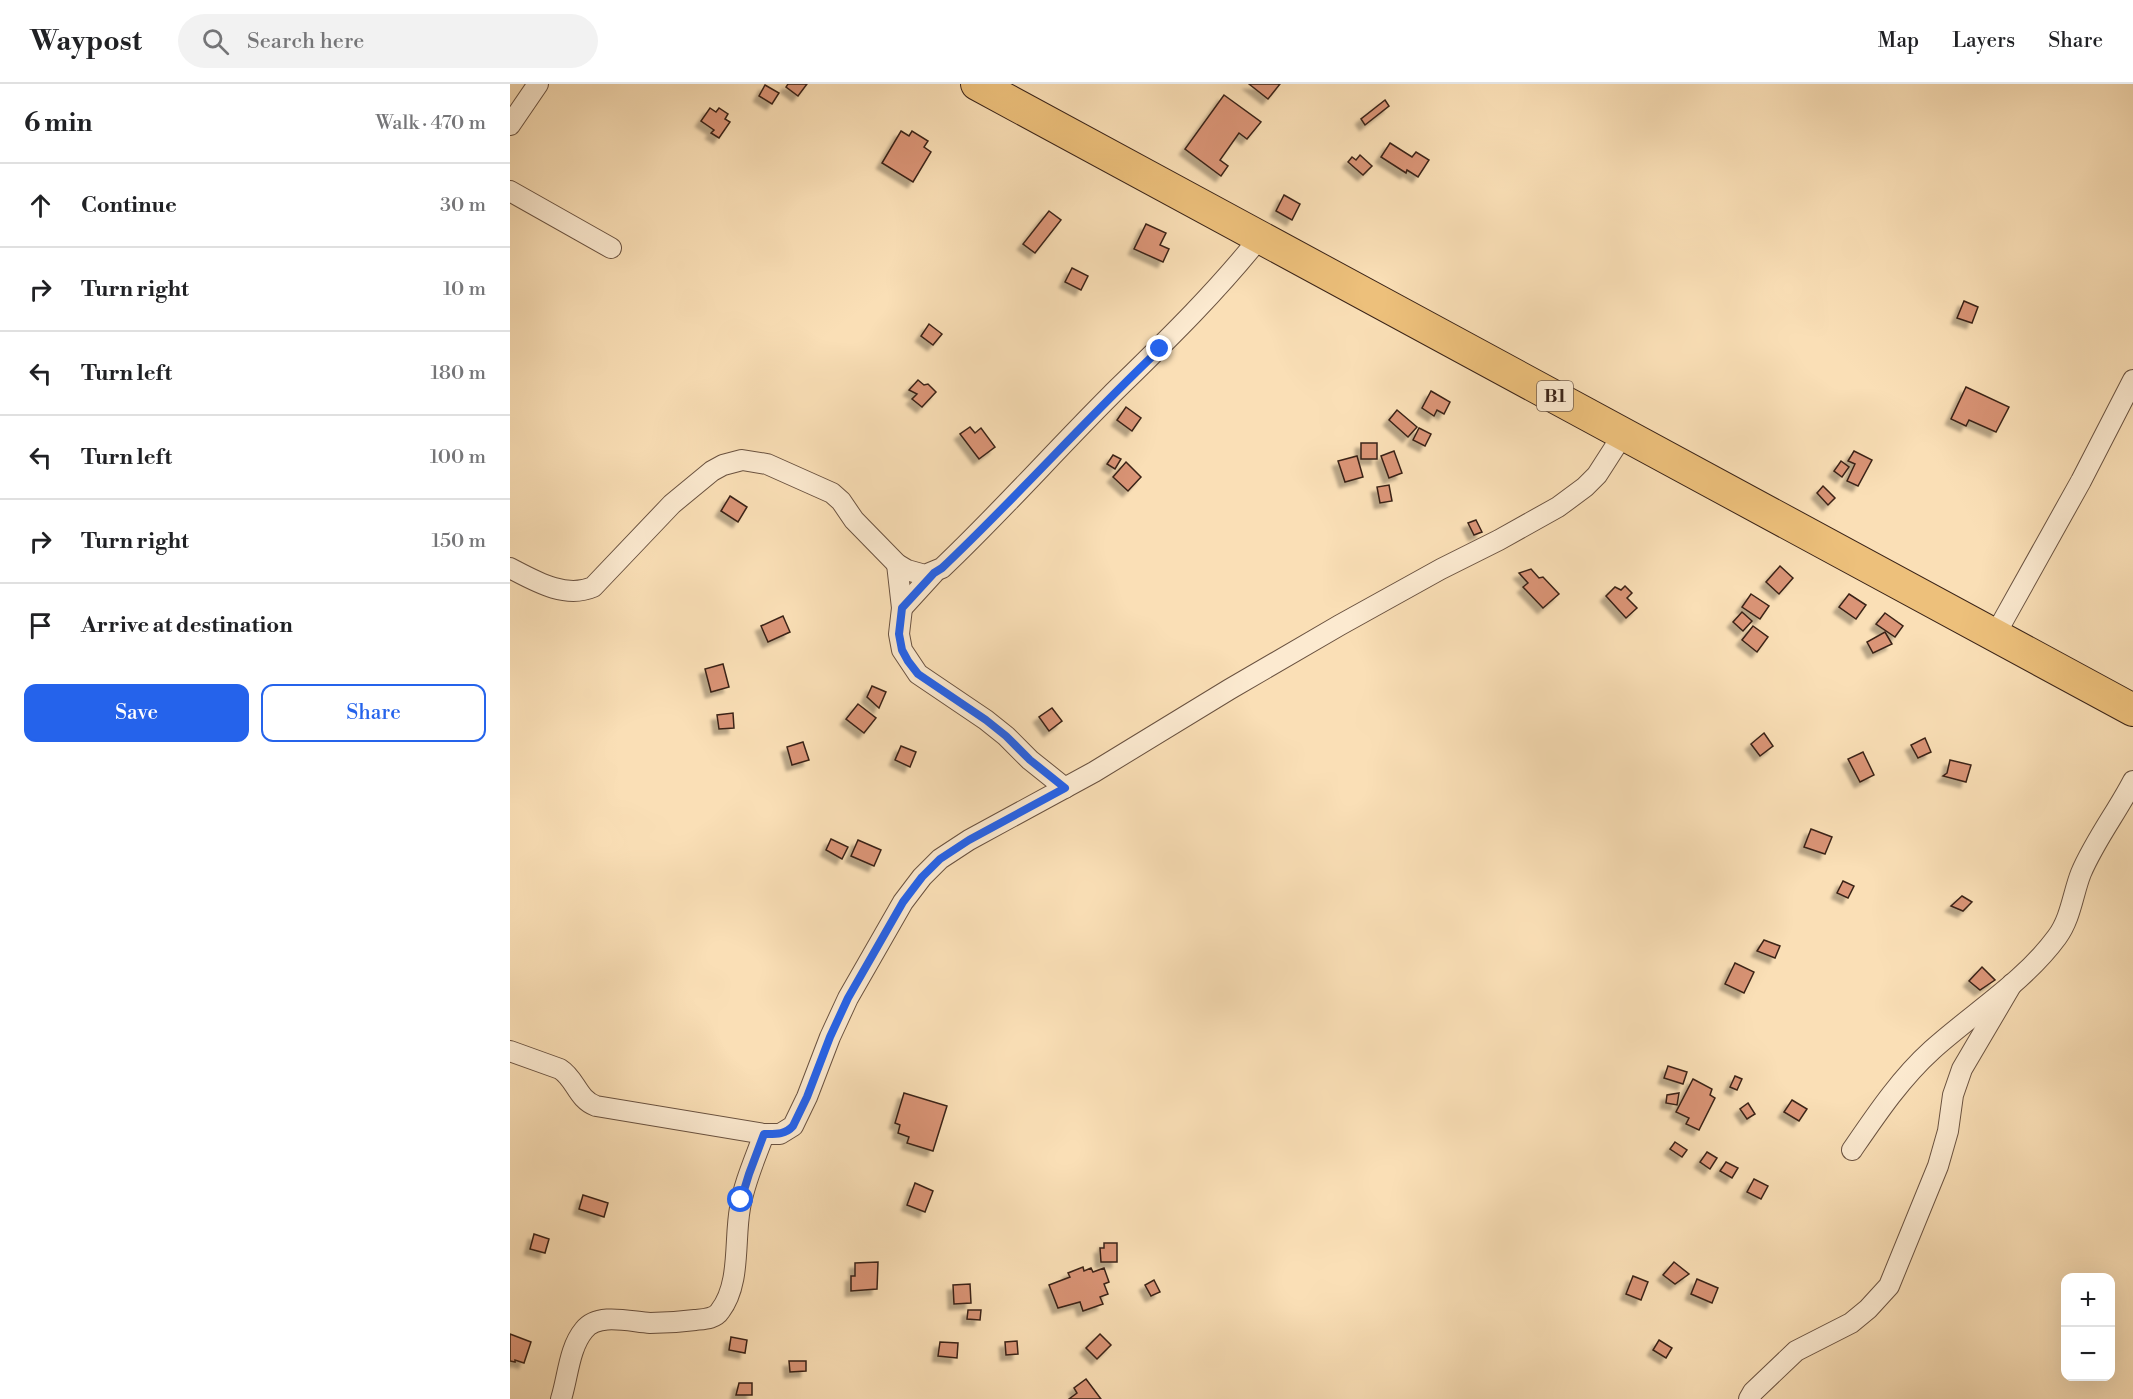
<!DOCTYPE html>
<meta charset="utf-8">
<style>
:root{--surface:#fff;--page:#f2f2f2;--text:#202124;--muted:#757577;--line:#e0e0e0;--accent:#2563eb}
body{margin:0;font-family:"Libre Bodoni",serif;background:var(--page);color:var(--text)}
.controls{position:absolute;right:18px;bottom:18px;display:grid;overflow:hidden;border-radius:12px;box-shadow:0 6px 24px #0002}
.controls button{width:54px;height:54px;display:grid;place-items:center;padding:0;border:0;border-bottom:2px solid var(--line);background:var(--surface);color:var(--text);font:30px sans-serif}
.stop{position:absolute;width:18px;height:18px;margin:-14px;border:4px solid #2563eb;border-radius:50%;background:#fff}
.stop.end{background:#2563eb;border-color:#fff;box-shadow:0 2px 6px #0008}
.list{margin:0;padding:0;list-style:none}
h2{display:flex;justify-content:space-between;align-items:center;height:78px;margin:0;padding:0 24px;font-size:26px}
h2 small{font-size:20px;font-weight:400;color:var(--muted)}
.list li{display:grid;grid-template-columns:39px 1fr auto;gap:18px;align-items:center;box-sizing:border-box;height:84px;padding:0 24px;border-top:2px solid var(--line)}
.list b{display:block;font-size:22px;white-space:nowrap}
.list em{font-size:20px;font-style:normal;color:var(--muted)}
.actions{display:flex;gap:12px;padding:18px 24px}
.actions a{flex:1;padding:14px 0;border:2px solid var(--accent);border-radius:12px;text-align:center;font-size:21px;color:var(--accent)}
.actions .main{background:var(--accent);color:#fff}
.icon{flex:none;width:33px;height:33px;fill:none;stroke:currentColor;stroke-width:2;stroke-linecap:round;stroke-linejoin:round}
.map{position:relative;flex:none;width:1623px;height:1315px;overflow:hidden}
header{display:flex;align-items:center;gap:36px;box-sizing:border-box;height:84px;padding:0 30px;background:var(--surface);border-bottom:2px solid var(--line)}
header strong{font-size:28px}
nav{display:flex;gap:33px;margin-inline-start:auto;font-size:21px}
.search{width:420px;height:54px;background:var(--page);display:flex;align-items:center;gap:15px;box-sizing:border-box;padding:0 21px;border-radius:33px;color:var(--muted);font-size:22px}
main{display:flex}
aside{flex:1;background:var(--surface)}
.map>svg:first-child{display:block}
.building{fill:#da9476;stroke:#3a2318;stroke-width:1.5;filter:url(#shadow)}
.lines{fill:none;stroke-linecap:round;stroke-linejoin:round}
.minor-casing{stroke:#6a5240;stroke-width:22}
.trunk-casing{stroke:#3a2318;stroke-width:34}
.minor{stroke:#fcead0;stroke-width:20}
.trunk{stroke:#edc07b;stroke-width:32}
.route{stroke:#2563eb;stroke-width:8}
.labels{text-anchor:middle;stroke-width:6;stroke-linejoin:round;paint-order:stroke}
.shield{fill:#fcead0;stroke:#745f4f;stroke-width:1.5}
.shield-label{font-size:18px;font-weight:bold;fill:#3a2318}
</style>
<header>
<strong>Waypost</strong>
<div class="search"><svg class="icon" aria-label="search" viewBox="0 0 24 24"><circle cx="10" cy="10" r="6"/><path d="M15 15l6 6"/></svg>Search here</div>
<nav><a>Map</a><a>Layers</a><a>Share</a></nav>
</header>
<main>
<aside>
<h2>6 min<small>Walk · 470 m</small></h2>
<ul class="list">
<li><svg class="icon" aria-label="ahead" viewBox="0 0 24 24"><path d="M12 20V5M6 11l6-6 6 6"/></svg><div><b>Continue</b></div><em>30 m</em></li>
<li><svg class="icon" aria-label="right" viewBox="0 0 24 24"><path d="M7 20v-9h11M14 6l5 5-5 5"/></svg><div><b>Turn right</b></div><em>10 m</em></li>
<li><svg class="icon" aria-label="left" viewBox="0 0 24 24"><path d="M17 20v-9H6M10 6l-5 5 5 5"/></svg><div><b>Turn left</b></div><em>180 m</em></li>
<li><svg class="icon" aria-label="left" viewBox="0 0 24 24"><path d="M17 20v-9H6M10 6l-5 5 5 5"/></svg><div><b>Turn left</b></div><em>100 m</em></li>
<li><svg class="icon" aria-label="right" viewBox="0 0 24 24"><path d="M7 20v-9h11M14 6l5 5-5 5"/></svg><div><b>Turn right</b></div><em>150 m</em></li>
<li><svg class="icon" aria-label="arrive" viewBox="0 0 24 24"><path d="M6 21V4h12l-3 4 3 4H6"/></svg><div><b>Arrive at destination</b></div></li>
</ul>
<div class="actions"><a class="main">Save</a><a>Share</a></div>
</aside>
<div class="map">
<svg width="1623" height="1315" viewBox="0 0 1623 1315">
<defs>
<filter id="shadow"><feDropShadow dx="-5.5" dy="5.5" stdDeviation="1.5" flood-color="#0004"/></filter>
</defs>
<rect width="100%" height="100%" fill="#fadfb6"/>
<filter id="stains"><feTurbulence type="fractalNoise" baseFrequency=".00333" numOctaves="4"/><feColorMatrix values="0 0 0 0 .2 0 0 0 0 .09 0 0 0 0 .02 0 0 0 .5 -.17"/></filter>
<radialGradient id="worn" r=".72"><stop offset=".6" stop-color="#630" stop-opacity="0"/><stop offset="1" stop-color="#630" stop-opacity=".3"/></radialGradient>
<g class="building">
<path d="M278 0H297L288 12 276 3Z"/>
<path d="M739 0H770L758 15Z"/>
<path d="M255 1 269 9 262 20 249 12Z"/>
<path d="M714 11 751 38 737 55 729 49 710 76 718 82 711 92 675 65Z"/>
<path d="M875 16 879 22 855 41 851 35Z"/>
<path d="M200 24 206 28 209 24 218 30 215 35 220 38 209 54 201 49 204 46 191 37Z"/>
<path d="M391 47 399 52 402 47 418 57 414 63 421 68 403 98 372 79Z"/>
<path d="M880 59 902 73 906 68 919 76 908 93 897 86 896 89 871 73Z"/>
<path d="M850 71 862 82 853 91 838 78 842 73 846 76Z"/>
<path d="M774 111 790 120 782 136 766 127Z"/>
<path d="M539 127 551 136 525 169 513 160Z"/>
<path d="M636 140 656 149 650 161 659 165 653 178 624 165Z"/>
<path d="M562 184 578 192 571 206 555 198Z"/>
<path d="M1454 217 1468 223 1462 239 1447 234Z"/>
<path d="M419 240 432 250 423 261 411 252Z"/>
<path d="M408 296 414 301 418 300 426 308 412 323 402 315 407 310 399 306Z"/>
<path d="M1456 303 1499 323 1486 348 1459 336 1456 342 1441 335Z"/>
<path d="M921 307 940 318 934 330 927 326 924 332 912 324Z"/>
<path d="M616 323 631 334 622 347 607 336Z"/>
<path d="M887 326 907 343 898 353 879 336Z"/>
<path d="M460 343 465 349 471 344 485 363 469 375 450 350Z"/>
<path d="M909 344 921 350 915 362 903 356Z"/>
<rect x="851" y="359" width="16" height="16"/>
<path d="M884 367 892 389 879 394 871 372Z"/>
<path d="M1344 367 1362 376 1348 402 1337 397 1345 380 1338 377Z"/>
<path d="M603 371 611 375 605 385 597 380Z"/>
<path d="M847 372 853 393 835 398 828 377Z"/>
<path d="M1331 377 1339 383 1332 393 1324 387Z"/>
<path d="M616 378 631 393 618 407 603 393Z"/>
<path d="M879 401 882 417 870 419 867 403Z"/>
<path d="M1313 402 1325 414 1318 421 1307 409Z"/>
<path d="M220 412 237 423 228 438 211 427Z"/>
<path d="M966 436 972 448 964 451 958 439Z"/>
<path d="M1270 482 1283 494 1269 510 1256 498Z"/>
<path d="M1021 485 1029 494 1033 493 1049 510 1033 524 1013 503 1018 499 1009 489Z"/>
<path d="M1115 502 1122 509 1117 514 1127 524 1116 534 1096 512 1105 503 1111 506Z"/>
<path d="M1241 510 1259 522 1250 535 1232 523Z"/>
<path d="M1339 510 1356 521 1346 535 1329 523Z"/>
<path d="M1232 528 1242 537 1233 547 1223 538Z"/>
<path d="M1375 529 1393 542 1385 553 1366 540Z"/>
<path d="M273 532 280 548 258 558 251 542Z"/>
<path d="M1243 542 1258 553 1247 568 1232 556Z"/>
<path d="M1375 548 1382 560 1363 569 1357 558Z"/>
<path d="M213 580 219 603 201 608 195 585Z"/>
<path d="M362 602 376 608 369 624 357 613Z"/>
<path d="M348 620 366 634 354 649 336 635Z"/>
<path d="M542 624 552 637 539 647 529 633Z"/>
<path d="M223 629 224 644 209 645 207 631Z"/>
<path d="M1254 649 1263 662 1250 672 1241 660Z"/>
<path d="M1415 654 1421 668 1408 674 1401 661Z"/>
<path d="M293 658 299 676 282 681 277 663Z"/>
<path d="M391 662 406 668 400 683 385 676Z"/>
<path d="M1353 668 1364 691 1350 698 1338 675Z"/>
<path d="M1440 676 1461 681 1456 698 1433 692 1437 689Z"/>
<path d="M1301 745 1322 753 1315 770 1294 763Z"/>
<path d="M321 755 338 763 332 775 316 766Z"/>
<path d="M348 756 371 766 364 782 341 772Z"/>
<path d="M1333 797 1344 802 1338 814 1327 809Z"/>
<path d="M1452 812 1462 818 1453 827 1441 822Z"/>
<path d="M1254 856 1270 862 1265 874 1247 867Z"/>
<path d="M1225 879 1244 888 1234 909 1215 900Z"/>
<path d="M1472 883 1485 896 1470 906 1459 897Z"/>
<path d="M1158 982 1177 988 1173 1000 1154 994Z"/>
<path d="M1225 992 1232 995 1227 1006 1220 1003Z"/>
<path d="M1183 995 1202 1005 1200 1011 1205 1014 1189 1046 1176 1040 1179 1034 1166 1028Z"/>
<path d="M394 1009 437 1022 423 1067 397 1059 399 1053 388 1049 390 1041 385 1039Z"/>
<path d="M1169 1009 1167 1021 1156 1019 1157 1011Z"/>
<path d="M1282 1016 1297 1025 1289 1037 1274 1028Z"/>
<path d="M1238 1019 1245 1030 1237 1035 1230 1025Z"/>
<path d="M1165 1058 1177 1066 1172 1073 1160 1065Z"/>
<path d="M1197 1068 1207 1074 1200 1085 1190 1078Z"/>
<path d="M1216 1078 1228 1084 1222 1094 1210 1087Z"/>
<path d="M1244 1095 1258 1102 1251 1115 1237 1108Z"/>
<path d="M405 1099 423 1107 415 1128 397 1121Z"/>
<path d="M73 1111 98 1119 94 1133 69 1125Z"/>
<path d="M24 1150 39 1155 35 1169 20 1165Z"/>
<path d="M594 1159H607V1178H591L590 1164H594Z"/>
<path d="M368 1178 367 1205 341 1207V1192H345V1179Z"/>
<path d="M1164 1178 1179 1190 1165 1200 1153 1191Z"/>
<path d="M573 1183 574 1187 581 1184 583 1188 594 1184 599 1198 594 1200 598 1210 590 1213 593 1220 573 1227 570 1218 548 1224 539 1201 560 1193 558 1189Z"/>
<path d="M1123 1192 1138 1198 1131 1216 1116 1210Z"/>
<path d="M1187 1195 1208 1204 1202 1219 1181 1210Z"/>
<path d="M644 1196 650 1208 641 1212 635 1201Z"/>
<path d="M460 1200 461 1219 444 1220 443 1201Z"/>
<path d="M458 1226H471L470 1236 457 1235Z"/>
<path d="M0 1250 21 1258 14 1279 5 1276V1278L0 1277Z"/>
<path d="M590 1250 601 1261 587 1275 576 1264Z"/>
<path d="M221 1253 237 1256 235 1269 219 1266Z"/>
<path d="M1149 1256 1162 1264 1156 1274 1143 1266Z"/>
<path d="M507 1257 508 1270 496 1271 495 1258Z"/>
<path d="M430 1258 448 1259 447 1274 428 1272Z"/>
<path d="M279 1277H296V1287L280 1288Z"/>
<path d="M576 1295 591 1315H559L567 1309 564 1304Z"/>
<path d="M229 1299H242V1311H226Z"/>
</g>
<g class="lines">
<g class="minor-casing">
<g id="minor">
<path d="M0 41 28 0"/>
<path d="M0 107 101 164"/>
<path d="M387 480 392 524 389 550 392 566 408 590 476 636 496 652 520 676 555 704"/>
<path d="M0 484C25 497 55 515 83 503L162 420 202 387 213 381 232 376 257 380 322 409 331 417 344 436 387 480 397 486 415 491 432 484C490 429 544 368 601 311 653 260 705 210 751 152"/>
<path d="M392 524 424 489"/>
<path d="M1485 551 1571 397 1623 296"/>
<path d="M0 967 50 985C66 995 67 1015 86 1022L254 1050H270L283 1042 297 1013 320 953 338 914 393 818 412 793 430 775 459 756 584 688 720 605 830 541 931 485 989 456 1048 423 1075 403 1087 391 1114 349"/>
<path d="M1342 1066C1366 1031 1390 995 1422 966 1463 929 1514 898 1547 853 1561 834 1563 809 1571 789 1585 756 1607 728 1623 697"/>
<path d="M51 1315C58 1293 59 1264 74 1246 88 1228 121 1238 140 1239 155 1239 170 1238 185 1236 194 1235 205 1235 210 1227 231 1200 224 1156 230 1124 234 1099 245 1075 254 1050"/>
<path d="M1239 1315 1243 1308 1286 1267 1341 1239 1358 1225 1379 1202 1428 1082 1438 1047 1443 1011 1452 985 1502 900"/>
</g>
</g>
<g class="trunk-casing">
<path id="trunk" d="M467 0 1623 626"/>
</g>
<use href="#minor" class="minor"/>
<use href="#trunk" class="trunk"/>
</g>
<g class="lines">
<path class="route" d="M231 1116 239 1090 254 1050C265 1050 275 1051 283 1042L297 1013 320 953 338 914 393 818 412 793 430 775 459 756 555 704 520 676 496 652 476 636 408 590 398 577 392 566 389 550 392 524 424 489 432 484C507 413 575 336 650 265"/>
</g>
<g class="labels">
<rect class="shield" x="1027" y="297" width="36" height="30" rx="4.5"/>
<g class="shield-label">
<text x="1045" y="318">B1</text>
</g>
</g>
<rect width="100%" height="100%" filter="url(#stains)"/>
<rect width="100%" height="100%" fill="url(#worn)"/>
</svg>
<div class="controls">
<button>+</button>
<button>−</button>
</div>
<div class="stop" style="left:231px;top:1116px"></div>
<div class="stop end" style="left:650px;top:265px"></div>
</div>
</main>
